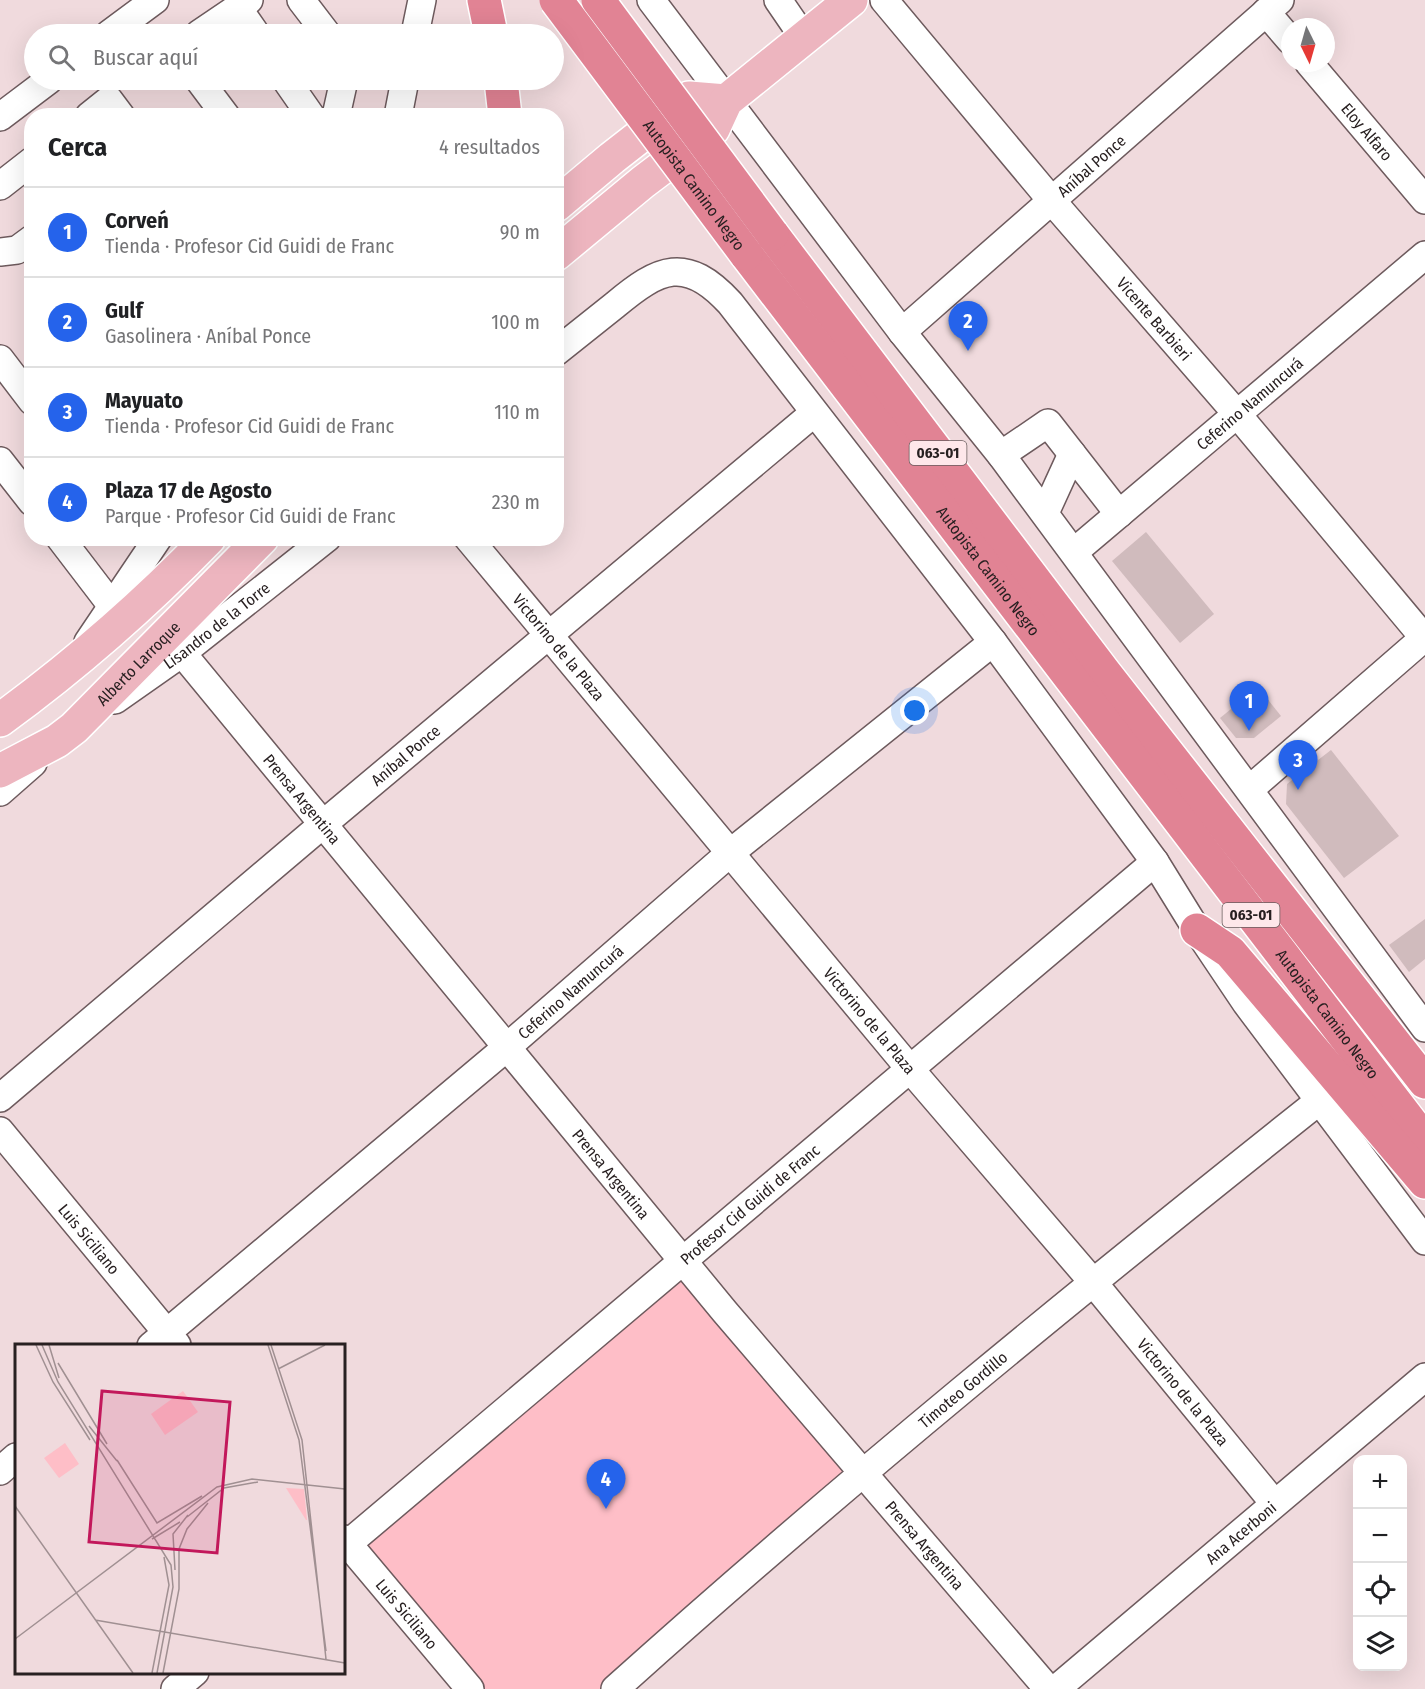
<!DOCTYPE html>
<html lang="es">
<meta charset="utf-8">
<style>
:root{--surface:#fff;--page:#f6f6f6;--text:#202124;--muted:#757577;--line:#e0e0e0;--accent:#2563eb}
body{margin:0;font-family:"Fira Sans Condensed",sans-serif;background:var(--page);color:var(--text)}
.controls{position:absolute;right:18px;bottom:18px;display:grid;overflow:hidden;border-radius:12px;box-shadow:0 6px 24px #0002}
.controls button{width:54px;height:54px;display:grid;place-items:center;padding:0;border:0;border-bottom:2px solid var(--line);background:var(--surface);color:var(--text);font:30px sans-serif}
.compass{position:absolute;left:1281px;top:18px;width:54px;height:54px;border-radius:50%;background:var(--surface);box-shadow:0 6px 24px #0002;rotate:175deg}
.you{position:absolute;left:915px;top:711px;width:21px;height:21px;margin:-15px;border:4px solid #fff;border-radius:50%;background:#1a73e8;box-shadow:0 0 0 9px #1a73e833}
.badge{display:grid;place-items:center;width:39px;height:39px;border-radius:50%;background:var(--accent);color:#fff;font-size:20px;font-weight:700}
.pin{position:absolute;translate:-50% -50px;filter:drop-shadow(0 2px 3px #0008)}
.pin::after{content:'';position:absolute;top:32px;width:21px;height:18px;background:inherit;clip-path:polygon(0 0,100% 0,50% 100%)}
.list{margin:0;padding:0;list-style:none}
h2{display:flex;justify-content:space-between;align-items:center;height:78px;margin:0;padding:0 24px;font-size:26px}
h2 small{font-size:20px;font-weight:400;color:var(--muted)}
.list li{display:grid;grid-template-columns:39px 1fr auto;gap:18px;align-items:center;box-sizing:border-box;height:90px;padding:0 24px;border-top:2px solid var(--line)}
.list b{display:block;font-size:22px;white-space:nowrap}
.list p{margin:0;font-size:20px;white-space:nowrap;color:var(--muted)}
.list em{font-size:20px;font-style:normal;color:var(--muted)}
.icon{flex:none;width:33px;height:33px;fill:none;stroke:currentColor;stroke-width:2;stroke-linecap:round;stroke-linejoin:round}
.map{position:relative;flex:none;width:1425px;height:1689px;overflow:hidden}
.search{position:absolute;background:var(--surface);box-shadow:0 6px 24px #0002;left:24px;top:24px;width:540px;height:66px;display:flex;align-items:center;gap:15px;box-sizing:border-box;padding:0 21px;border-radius:33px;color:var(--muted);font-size:22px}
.panel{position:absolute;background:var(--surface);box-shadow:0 6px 24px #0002;left:24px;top:108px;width:540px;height:438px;border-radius:24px}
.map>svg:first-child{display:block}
.green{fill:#febec7}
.building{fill:#d0bbbd}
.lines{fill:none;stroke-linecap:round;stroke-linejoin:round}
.minor-casing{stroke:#6d5a5d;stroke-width:30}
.major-casing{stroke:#fff;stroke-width:36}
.highway-casing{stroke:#fff;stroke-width:36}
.minor{stroke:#fff;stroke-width:27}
.major{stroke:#edb5bf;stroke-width:33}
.highway{stroke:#e18394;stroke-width:33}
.highway-bridge-casing{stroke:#fff;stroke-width:36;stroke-linecap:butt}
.highway-bridge{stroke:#e18394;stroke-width:33}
.labels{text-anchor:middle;stroke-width:4.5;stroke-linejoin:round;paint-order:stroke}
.shield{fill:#fee7ea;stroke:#685c5d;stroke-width:1.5}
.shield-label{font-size:15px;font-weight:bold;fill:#282021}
.street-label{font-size:16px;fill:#282021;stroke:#fee7ea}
.inset-road{fill:none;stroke:#a09092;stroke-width:1.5}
.view{fill:#c2185b;fill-opacity:0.15;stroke:#c2185b;stroke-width:3}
.inset-edge{fill:none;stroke:#282021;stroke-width:3}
</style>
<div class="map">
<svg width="1425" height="1689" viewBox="0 0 1425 1689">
<rect width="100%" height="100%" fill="#f0dadd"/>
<path class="green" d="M683 1261 863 1474 615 1689H470L348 1544Z"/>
<g class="building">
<path d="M1146 532 1214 614 1180 643 1112 561Z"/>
<path d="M1258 687 1281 716 1254 738H1236L1220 718Z"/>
<path d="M1331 750 1399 836 1344 878 1286 804 1287 784Z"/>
<path d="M1425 919V959L1409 972 1389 945Z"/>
</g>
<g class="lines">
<g class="minor-casing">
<g id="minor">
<path d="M301 0 327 34"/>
<path d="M651 0 902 332 1001 455 1425 1028"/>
<path d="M778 0 804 38"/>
<path id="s1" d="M884 0 1052 201 1237 414 1425 639"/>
<path d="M238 8 256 34"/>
<path d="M1266 12 1290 40"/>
<path d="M109 34 155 0"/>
<path d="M199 34 249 0"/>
<path d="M415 34 422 0"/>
<path id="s2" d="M1309 63 1425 200"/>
<path d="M199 80 226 116"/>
<path d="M286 80 311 116"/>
<path d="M89 116 109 100 121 116"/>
<path d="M336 116 344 80"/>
<path d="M398 116 405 80"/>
<path d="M0 117 49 80"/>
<path d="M0 186 32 161"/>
<path d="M0 252 17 250 32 239"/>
<path id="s3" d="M902 332 1280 0"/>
<path d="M556 352C576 336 595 321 615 305 659 268 686 255 730 303L993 642 1155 862 1197 930 1246 1003 1425 1241"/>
<path d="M0 359 32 401"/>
<path d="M1001 455 1048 423 1119 514"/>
<path d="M0 461 32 502"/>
<path d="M1045 513 1072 454"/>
<path d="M60 538 112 606"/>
<path id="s4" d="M468 538 910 1069 1092 1281 1274 1503"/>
<path id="s5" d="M1074 552 1425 255"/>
<path d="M88 642 158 538"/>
<path id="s6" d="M182 653 725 1312 1048 1689"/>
<path id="s7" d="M115 700 182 653 327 538"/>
<path d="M1250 789 1425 637"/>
<path d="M0 792 33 763"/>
<path id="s8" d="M0 1098 322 825 814 413"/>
<path id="s9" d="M0 1131 177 1345"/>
<path id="s10" d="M151 1346 506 1048 730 853 993 642"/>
<path d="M0 1471 16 1457"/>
<path id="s11" d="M344 1539 470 1689"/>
<path id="s12" d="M344 1547 1155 862"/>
<path d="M175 1689 195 1672"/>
<path id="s13" d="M615 1689C842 1485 1080 1291 1319 1101"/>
<path id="s14" d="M1056 1689 1425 1377"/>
</g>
</g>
<g class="major-casing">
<g id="major">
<path d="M556 205 612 158 689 98 726 101"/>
<path d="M556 254 643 182 713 129 726 101 851 0"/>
<path d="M0 720C74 666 145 604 209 538"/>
<path id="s15" d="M0 771 57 741 74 728 262 538"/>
</g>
</g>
<g class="highway-casing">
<g id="highway">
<path d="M484 0 491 34"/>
<path d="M501 80 505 116"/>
<path d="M772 234 1104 672 1425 1082"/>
<path id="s16" d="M746 254 1425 1141"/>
<path d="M1197 930 1230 952 1425 1182"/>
</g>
</g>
<use href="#minor" class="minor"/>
<use href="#major" class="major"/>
<use href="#highway" class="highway"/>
<g class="highway-bridge-casing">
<g id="highway-bridge">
<path id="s17" d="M556 0 746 254"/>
<path d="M598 0 772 234"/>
</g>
</g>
<use href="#highway-bridge" class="highway-bridge"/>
</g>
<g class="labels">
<g class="shield">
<rect x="909.5" y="441" width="57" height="24" rx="4.5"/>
<rect x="1222.5" y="903" width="57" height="24" rx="4.5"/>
</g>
<g class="shield-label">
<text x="938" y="458">063-01</text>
<text x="1251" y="920">063-01</text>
</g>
<g class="street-label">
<text dy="6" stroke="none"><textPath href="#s2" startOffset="90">Eloy Alfaro</textPath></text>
<text dy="6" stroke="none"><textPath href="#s3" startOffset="252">Aníbal Ponce</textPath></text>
<text dy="6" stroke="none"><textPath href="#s17" startOffset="231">Autopista Camino Negro</textPath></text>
<text dy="6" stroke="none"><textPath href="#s1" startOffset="418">Vicente Barbieri</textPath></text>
<text dy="6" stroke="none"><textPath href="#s5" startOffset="230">Ceferino Namuncurá</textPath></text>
<text dy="6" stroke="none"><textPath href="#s16" startOffset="399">Autopista Camino Negro</textPath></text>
<text dy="6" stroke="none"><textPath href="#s7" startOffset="126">Lisandro de la Torre</textPath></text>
<text dy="6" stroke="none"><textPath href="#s4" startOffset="142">Victorino de la Plaza</textPath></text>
<text dy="6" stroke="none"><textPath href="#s15" startOffset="177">Alberto Larroque</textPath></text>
<text dy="6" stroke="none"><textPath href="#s8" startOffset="531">Aníbal Ponce</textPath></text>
<text dy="6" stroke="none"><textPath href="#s6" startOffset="189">Prensa Argentina</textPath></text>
<text dy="6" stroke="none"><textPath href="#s10" startOffset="549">Ceferino Namuncurá</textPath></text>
<text dy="6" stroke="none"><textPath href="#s16" startOffset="957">Autopista Camino Negro</textPath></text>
<text dy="6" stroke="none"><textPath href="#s4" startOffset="628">Victorino de la Plaza</textPath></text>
<text dy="6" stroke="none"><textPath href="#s6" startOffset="675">Prensa Argentina</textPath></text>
<text dy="6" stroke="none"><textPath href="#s12" startOffset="531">Profesor Cid Guidi de Franc</textPath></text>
<text dy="6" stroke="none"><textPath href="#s9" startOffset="140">Luis Siciliano</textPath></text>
<text dy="6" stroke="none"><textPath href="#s13" startOffset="459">Timoteo Gordillo</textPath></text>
<text dy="6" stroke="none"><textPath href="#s4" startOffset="1114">Victorino de la Plaza</textPath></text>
<text dy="6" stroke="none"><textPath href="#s14" startOffset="242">Ana Acerboni</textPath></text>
<text dy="6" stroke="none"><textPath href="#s6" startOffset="1161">Prensa Argentina</textPath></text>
<text dy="6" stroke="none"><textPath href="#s11" startOffset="98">Luis Siciliano</textPath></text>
</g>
</g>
<g transform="translate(15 1344)">
<rect width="330" height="330" fill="#f0dadd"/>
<path d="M168 47 183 68 150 91 136 70ZM50 99 64 120 44 134 29 114ZM271 144 289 145 292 176H291Z" fill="#febec7"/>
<path class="inset-road" d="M21 1 38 38 75 96M27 1 43 38 156 221 158 243 142 329M34 1 44 34M253 1 284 96 311 307M256 1 287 96 311 315M43 19 92 100M263 25 310 1M74 82 102 117M102 116 142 179 187 152M0 162 118 329M172 173 209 144 243 138M137 195 165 178M160 226 158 190 173 171M80 276 330 319M0 295 202 143 237 135 330 145M137 329 154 241 149 213M148 329 164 245V205L172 185 193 159"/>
<path class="view" d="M87 47 215 58 202 209 74 198Z"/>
<rect width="330" height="330" class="inset-edge"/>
</g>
</svg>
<div class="controls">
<button>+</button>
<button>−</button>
<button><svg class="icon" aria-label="locate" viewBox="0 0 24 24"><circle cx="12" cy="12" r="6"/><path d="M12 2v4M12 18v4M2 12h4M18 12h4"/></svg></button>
<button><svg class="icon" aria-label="layers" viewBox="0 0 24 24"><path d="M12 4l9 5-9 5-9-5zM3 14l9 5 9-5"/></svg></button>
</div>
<svg class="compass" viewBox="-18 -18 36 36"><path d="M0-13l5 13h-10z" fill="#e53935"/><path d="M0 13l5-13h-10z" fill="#757577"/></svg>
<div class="you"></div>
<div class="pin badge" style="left:1249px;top:731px">1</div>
<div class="pin badge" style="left:968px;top:351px">2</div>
<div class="pin badge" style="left:1298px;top:790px">3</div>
<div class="pin badge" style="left:606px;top:1509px">4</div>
<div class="search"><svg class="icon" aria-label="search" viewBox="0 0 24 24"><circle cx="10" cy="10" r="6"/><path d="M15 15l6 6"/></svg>Buscar aquí</div>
<section class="panel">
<h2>Cerca<small>4 resultados</small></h2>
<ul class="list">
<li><span class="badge">1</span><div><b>Corveń</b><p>Tienda · Profesor Cid Guidi de Franc</p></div><em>90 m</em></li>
<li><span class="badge">2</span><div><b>Gulf</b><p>Gasolinera · Aníbal Ponce</p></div><em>100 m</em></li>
<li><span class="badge">3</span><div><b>Mayuato</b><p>Tienda · Profesor Cid Guidi de Franc</p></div><em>110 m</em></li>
<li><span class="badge">4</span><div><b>Plaza 17 de Agosto</b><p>Parque · Profesor Cid Guidi de Franc</p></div><em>230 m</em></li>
</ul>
</section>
</div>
